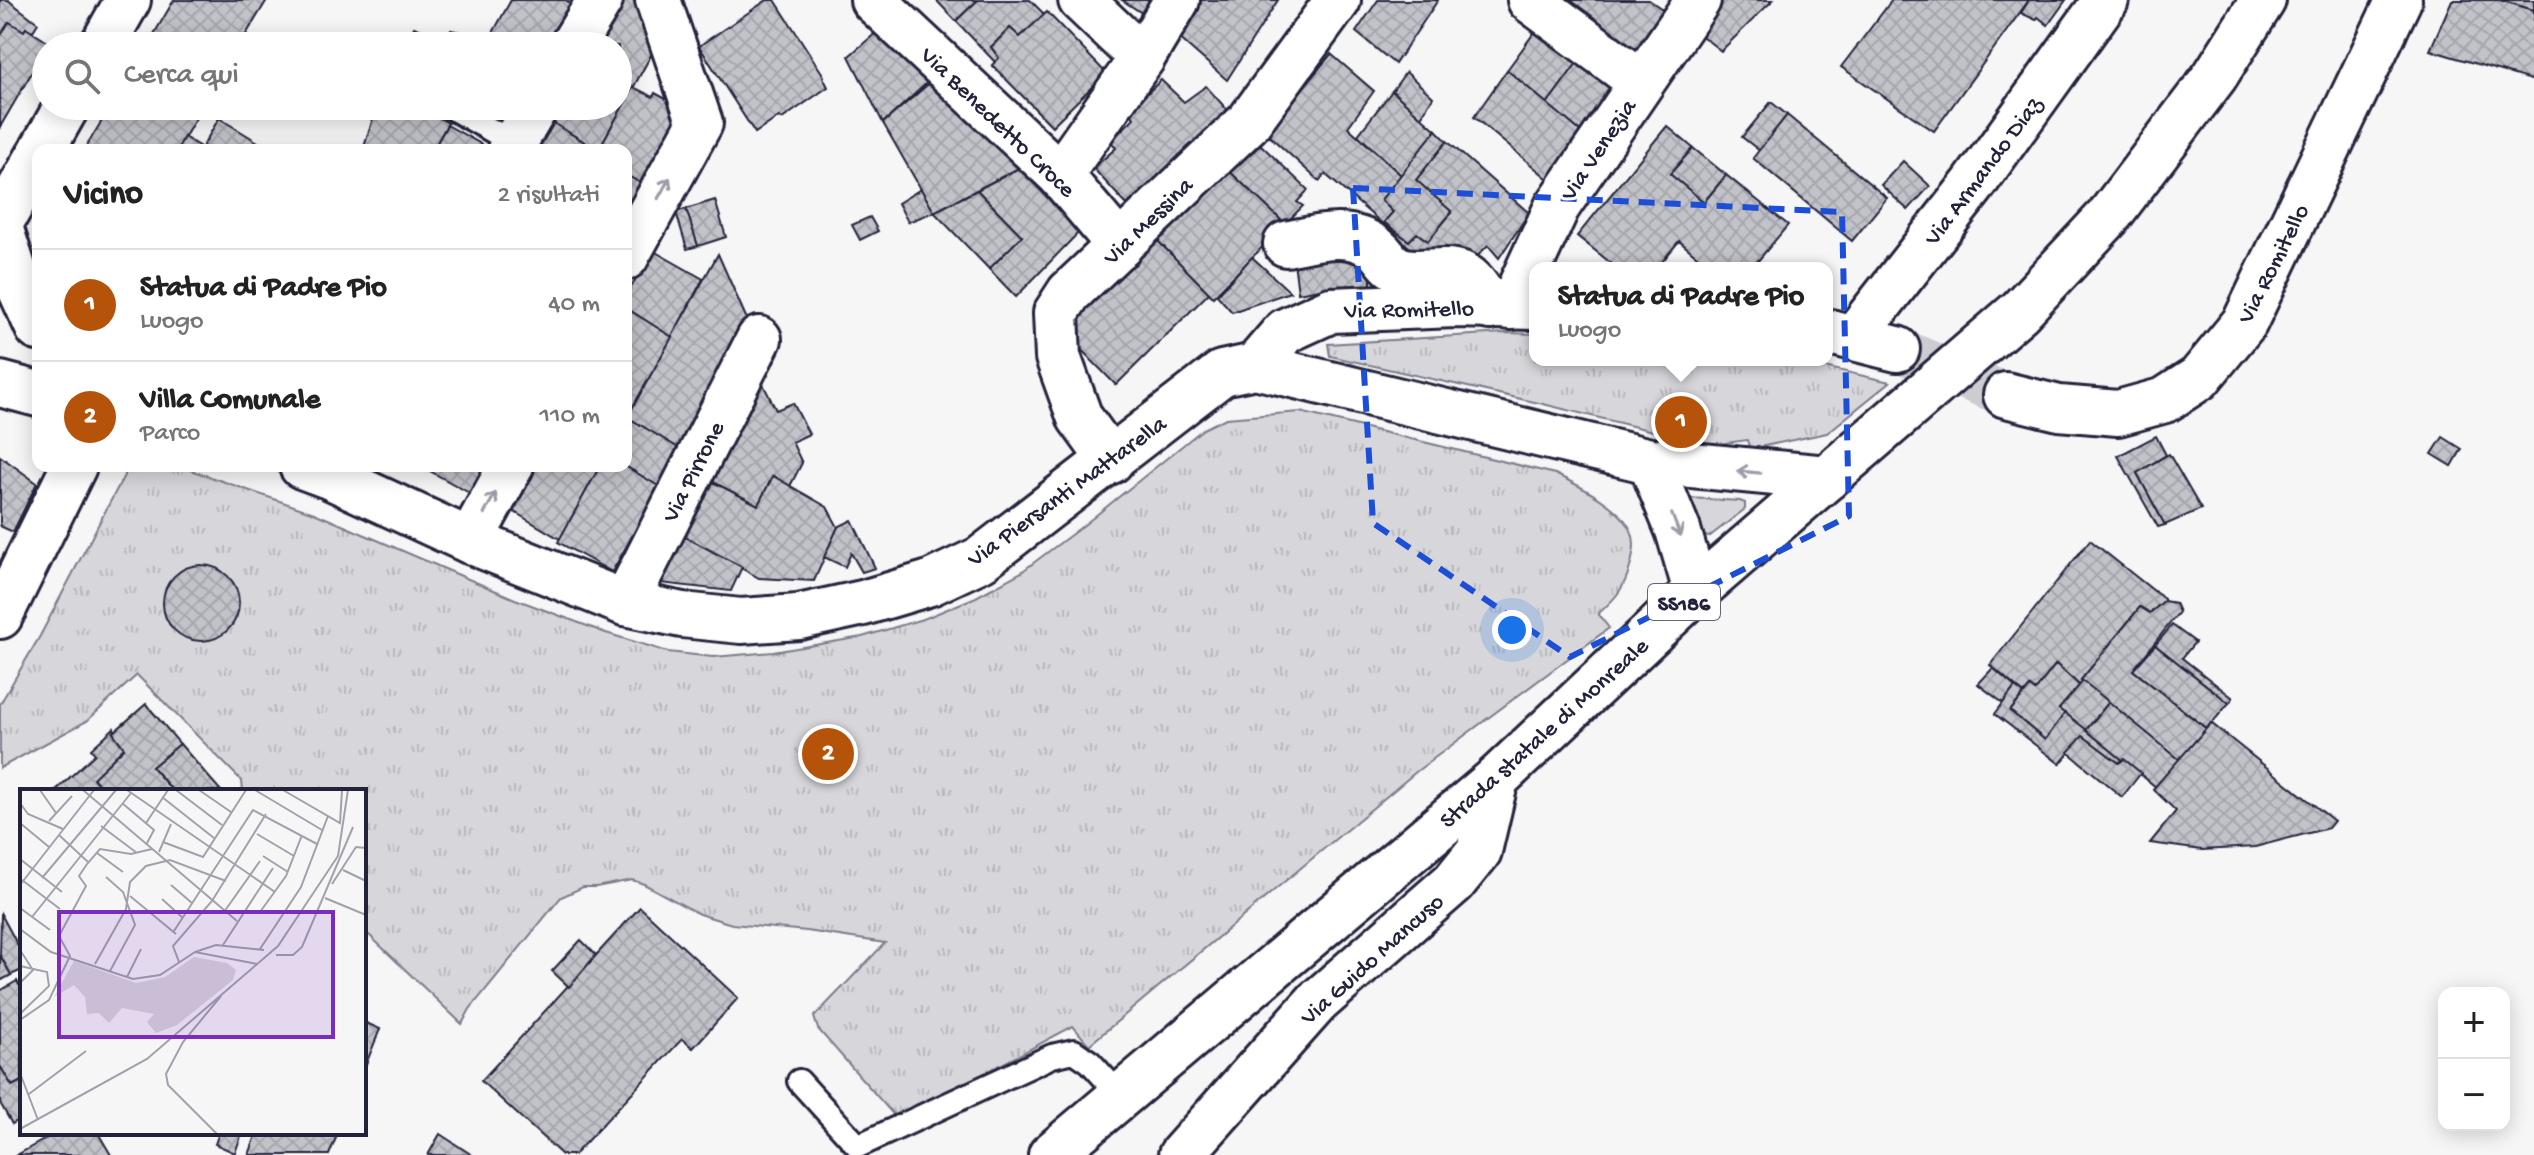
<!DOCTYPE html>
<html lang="it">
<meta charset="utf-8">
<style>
:root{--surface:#fff;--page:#f6f6f6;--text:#222;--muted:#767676;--line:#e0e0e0;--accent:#b45309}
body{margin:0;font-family:"Gochi Hand",sans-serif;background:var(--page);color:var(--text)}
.controls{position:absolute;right:24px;bottom:24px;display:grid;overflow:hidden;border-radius:16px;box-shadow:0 4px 20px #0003}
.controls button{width:72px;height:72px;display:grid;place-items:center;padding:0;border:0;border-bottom:2px solid var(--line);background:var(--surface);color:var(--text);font:40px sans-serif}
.you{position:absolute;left:1512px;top:630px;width:28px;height:28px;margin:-20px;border:6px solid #fff;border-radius:50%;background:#1a73e8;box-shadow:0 0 0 12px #1a73e833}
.badge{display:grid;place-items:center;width:52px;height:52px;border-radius:50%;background:var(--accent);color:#fff;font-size:26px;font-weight:700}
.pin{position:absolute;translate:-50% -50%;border:4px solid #fff;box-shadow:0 2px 8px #0006}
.popup{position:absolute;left:1529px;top:262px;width:304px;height:104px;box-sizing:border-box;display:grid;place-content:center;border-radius:16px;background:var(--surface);filter:drop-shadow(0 2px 6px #0005);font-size:26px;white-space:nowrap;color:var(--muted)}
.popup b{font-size:30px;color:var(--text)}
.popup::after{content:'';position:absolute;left:50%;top:100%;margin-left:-16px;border:16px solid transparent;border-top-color:var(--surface)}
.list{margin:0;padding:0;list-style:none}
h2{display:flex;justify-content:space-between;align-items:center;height:104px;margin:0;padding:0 32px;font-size:34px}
h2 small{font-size:26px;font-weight:400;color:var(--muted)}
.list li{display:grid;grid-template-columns:52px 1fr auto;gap:24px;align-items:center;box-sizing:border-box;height:112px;padding:0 32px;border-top:2px solid var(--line)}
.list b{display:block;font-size:30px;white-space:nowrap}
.list p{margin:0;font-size:26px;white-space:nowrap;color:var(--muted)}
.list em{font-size:26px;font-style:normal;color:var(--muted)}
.icon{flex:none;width:44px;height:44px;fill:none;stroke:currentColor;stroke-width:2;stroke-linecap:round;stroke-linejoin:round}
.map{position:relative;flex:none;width:2534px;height:1155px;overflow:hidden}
.search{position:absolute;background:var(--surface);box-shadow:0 4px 20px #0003;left:32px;top:32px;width:600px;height:88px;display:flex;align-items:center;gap:20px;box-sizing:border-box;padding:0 28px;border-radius:44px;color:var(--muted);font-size:30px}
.panel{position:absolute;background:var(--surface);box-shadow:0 4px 20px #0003;left:32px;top:144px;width:600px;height:328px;border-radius:16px}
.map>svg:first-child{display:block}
.grass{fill:#d7d7db;stroke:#7c7c8b;stroke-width:2}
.park{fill:url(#park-tufts);stroke:#7c7c8b;stroke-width:2}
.building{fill:url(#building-cross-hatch);stroke:#22223b;stroke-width:2}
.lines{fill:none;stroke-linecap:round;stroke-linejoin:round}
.minor-tunnel{stroke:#ccccd1;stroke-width:44;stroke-dasharray:44 22;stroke-linecap:butt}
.service-casing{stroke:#22223b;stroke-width:28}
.minor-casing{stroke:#22223b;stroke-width:50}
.tertiary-casing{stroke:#22223b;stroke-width:50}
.primary-casing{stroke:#22223b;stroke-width:50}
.service{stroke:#fff;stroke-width:22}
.minor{stroke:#fff;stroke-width:44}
.tertiary{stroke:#fff;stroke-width:44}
.primary{stroke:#fff;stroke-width:44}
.oneway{stroke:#9c9ca7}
.marked{fill:none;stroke:#1d4ed8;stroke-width:6;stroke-dasharray:16 10;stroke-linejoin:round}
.labels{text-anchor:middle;stroke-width:6;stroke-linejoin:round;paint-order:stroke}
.shield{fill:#fff;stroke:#646476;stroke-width:2}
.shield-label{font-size:22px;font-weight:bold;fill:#22223b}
.street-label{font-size:24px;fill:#22223b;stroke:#fff}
.inset-road{fill:none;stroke:#a1a1ac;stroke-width:2}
.view{fill:#7b2cbf;fill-opacity:0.15;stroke:#7b2cbf;stroke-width:4}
.inset-edge{fill:none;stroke:#22223b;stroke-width:4}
</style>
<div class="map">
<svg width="2534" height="1155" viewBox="0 0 2534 1155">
<defs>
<pattern id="park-tufts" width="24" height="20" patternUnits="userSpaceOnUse" patternTransform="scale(2)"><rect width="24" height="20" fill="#d7d7db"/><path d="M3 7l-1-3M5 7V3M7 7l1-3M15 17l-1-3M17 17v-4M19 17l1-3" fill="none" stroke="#b8b8bd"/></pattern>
<pattern id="building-cross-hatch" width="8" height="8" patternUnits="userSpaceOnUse" patternTransform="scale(2)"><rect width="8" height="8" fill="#c2c2c9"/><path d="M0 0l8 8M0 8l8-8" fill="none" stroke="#a6a6ae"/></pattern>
</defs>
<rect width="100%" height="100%" fill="#f6f6f7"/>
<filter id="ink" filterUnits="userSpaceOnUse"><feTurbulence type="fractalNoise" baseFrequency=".0125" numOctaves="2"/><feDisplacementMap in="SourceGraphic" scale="16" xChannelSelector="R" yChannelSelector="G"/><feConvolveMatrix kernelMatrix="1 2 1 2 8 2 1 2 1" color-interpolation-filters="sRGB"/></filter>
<g filter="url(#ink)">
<path class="grass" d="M1689 498 1740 501 1745 503V509L1709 537 1704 536 1688 501Z"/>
<g class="park">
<path d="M1505 333 1535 334V360H1794L1890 382 1827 433 1750 449 1747 440 1711 445 1694 438 1685 439 1539 403 1330 356 1328 344Z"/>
<path d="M1300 412 1555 474C1578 485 1623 507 1632 533 1636 543 1633 554 1631 564 1624 589 1617 597 1598 614L1609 628 1417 771 1089 1045 1073 1026 898 1120 818 1029 814 1017 885 943 807 931 732 924 699 914 644 884 632 880 596 887H583L561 897 470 1009 462 1024 367 933H364V791H243L242 781 137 675 87 721 0 768V704L40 636 129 466H179L314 513 515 599 606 633 668 652 713 657 773 652 862 637 926 618 976 597 1020 573 1084 525 1203 429 1226 418Z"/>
</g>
<g class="building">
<path d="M0 0H8L38 23 33 31 26 28 24 31 9 22 0 37Z"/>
<path d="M174 0H267L239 46H147Z"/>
<path d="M511 0H565L572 4 549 46H504L490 38Z"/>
<path d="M617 0H636L662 35 627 99 618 93V46H591Z"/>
<path d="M767 0H775L824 76 823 77 828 87 782 119 779 117 755 133 699 46Z"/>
<path d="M936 0H978L956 21Z"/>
<path d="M978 0H1030L1045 15 1020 37 1010 28 991 47 999 58 995 62 956 21Z"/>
<path d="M1122 0H1154L1145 15Z"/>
<path d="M1200 0H1278L1227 80 1177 36Z"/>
<path d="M1378 0H1438L1395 64 1356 32Z"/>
<path d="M1559 0H1649L1665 11 1638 58Z"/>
<path d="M1721 0H1773L1721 51 1698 33Z"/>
<path d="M1892 0H2029L1934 131 1841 67Z"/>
<path d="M2029 0H2066L2048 25 2038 17 2036 20 2021 13Z"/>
<path d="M2452 0H2500L2534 10V81L2430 50Z"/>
<path d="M2500 0H2534V10Z"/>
<path d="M1047 12 1106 73 1052 126 992 65 999 58 991 47 1010 28 1020 37Z"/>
<path d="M9 22 24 31 26 28 49 43 0 127V37Z"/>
<path d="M1539 26 1580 59 1547 104 1507 70Z"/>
<path d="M414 27 447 43 453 46H405Z"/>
<path d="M451 30 490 38 493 40 490 46H453L447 43Z"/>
<path d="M878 31 927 74 924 78 928 82 883 123 849 56Z"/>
<path d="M1331 54 1374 91 1348 127 1401 175 1381 200 1393 212 1384 222 1409 241 1417 233 1428 241 1452 212 1416 180 1447 141 1529 213 1499 258 1488 245 1470 264 1431 266 1325 174 1319 181 1266 133Z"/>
<path d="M1580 59 1619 90 1586 136 1547 104Z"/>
<path d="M1507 70 1586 136 1553 183 1474 117Z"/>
<path d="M1406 72 1433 97 1421 117 1392 91Z"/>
<path d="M933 80 1019 168 934 212 883 123Z"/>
<path d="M1161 80 1184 102 1206 86 1229 112 1127 205 1093 168 1116 148 1111 141 1134 118 1129 111Z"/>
<path d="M633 87 653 97 655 93 686 110 644 185 626 175V150H598Z"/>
<path d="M1392 91 1436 130 1401 175 1358 135Z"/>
<path d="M618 93 627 99 598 150 550 121 558 106H618Z"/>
<path d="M1771 102 1787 115 1760 151 1742 137Z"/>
<path d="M111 106H203L177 150H84Z"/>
<path d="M377 106H419L448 123 433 150H363Z"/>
<path d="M478 106H512L504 119Z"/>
<path d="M1787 115 1887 198 1852 241 1753 158Z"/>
<path d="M219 118 258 142 253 150H206L202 148Z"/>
<path d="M550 121 597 150H531Z"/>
<path d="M447 125 488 148 487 150H433Z"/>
<path d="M1667 126 1693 148 1670 174 1704 202 1726 175 1788 225 1752 268H1711L1679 241 1657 268H1617L1577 236Z"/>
<path d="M1436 130 1447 141 1416 180 1452 212 1428 241 1417 233 1409 241 1384 222 1393 212 1381 200Z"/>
<path d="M184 137 202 148 206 150H177Z"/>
<path d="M1260 144 1308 190 1297 202 1303 206 1285 224 1226 168 1248 147 1254 151Z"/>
<path d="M1693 148 1726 175 1704 202 1670 174Z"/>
<path d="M1903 161 1930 186 1908 210 1881 185Z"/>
<path d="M1019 168 1080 231 1016 297 989 269 1022 236 977 190Z"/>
<path d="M1226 168 1285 224 1213 297 1154 237Z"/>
<path d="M626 175 644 185 626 218Z"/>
<path d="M921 189 934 212 908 222 898 203Z"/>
<path d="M977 190 1022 236 989 269 934 212Z"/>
<path d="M715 200 726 237 698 246 686 209Z"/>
<path d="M686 209 698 246 687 249 676 212Z"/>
<path d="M870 217 878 231 860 240 852 225Z"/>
<path d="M1154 237 1209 293 1116 385 1060 328Z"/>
<path d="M652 250 703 279 672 337 626 308V296Z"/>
<path d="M718 254 749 324 680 449 627 417Z"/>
<path d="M1335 254 1371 261V285L1336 286 1298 293 1294 261Z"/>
<path d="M1252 257 1290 292 1232 312 1217 295Z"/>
<path d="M626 308 672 337 626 419Z"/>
<path d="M760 378 776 410 793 403 809 434 792 442 802 463 790 486 773 476 758 505 705 478Z"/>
<path d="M627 417 680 449 658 486 625 466Z"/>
<path d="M2156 436 2166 455 2137 473 2165 525 2158 527 2118 456Z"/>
<path d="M2443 437 2462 449 2452 466 2432 454Z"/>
<path d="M2169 454 2201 509 2165 525 2137 473Z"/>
<path d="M0 456 37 483 13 532 0 526Z"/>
<path d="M421 466H489L473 495Z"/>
<path d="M535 466H600L560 539 511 510Z"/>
<path d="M600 466H625L660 487 612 572 558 542Z"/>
<path d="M773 476 827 507 838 527 814 581 759 578 676 532 705 478 758 505Z"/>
<path d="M852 520 875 568 862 572 851 553 845 567 824 557 838 527Z"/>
<path d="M676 532 742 567 731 591 651 582Z"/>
<path d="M2090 540 2164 599V601L2150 613 2140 607 2081 680 2083 681 2080 686 2056 664 2035 691 2030 687 2024 694 1990 665Z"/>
<circle cx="201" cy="603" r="38"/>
<path d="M2164 601 2175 603 2179 612 2133 670 2208 730 2180 760 2081 680 2140 607 2150 613Z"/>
<path d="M2172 625 2195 642 2182 658 2233 698 2229 703 2155 645Z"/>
<path d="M2155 645 2229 703 2207 729 2133 670Z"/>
<path d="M2056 664 2080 686 2059 709 2065 713 2045 740 2010 711 2030 687 2035 691Z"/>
<path d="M1993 668 2015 687 2003 703 1978 684Z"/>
<path d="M2083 681 2109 702 2086 730 2059 709Z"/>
<path d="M2015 687 2024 694 2010 711 2045 740 2065 713 2124 759 2119 763 2083 736 2060 764 1995 714Z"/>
<path d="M2109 702 2180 760 2156 787 2086 730Z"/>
<path d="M146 704 180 744 152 767 173 791H104L93 778 124 748 113 733Z"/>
<path d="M2211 723 2334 821 2328 828 2255 847 2202 850 2150 843 2176 811 2153 789Z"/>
<path d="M114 728 115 730 113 733 124 748 93 778 104 791H55L95 754 91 749Z"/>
<path d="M2083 736 2119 763 2124 759 2141 773 2122 797 2068 752Z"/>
<path d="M180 744 221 791H173L152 767Z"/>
<path d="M640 907 738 998 693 1048 682 1039 574 1155H562L481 1081Z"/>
<path d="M1 914 22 953V970L11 975 0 955Z"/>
<path d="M581 940 596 955 569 987 552 971Z"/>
<path d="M0 955 11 975 0 981Z"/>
<path d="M17 981 19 985 22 983V1081L12 1086 0 1066V991Z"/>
<path d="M364 1022 380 1029 364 1069Z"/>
<path d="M0 1066 12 1086 22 1081V1118L12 1124 0 1103Z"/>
<path d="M56 1133H98L111 1155H17Z"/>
<path d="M219 1133H242L235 1153 215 1144Z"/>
<path d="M257 1133H338L329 1155H249Z"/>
<path d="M440 1134 472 1155H428Z"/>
</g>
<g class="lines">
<path class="minor-tunnel" d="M1897 349 2006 395"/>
<g class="service-casing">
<g id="service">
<path d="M448 106 514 143"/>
<path d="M799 1081 858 1146 1052 1056 1074 1051 1090 1062 1121 1096"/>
</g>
</g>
<g class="minor-casing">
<g id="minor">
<path d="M873 0 1060 175 1120 246"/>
<path d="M1081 0 1142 58"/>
<path d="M1530 0 1641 82"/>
<path d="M102 46 128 0"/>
<path d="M572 46 600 0"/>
<path d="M42 150 67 106"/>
<path d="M510 150 536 106"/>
<path d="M1060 175 1142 58 1177 0"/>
<path d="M0 224 38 157"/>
<path d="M0 227 19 286 38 328"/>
<path d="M1286 244C1316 238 1350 227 1377 249 1388 258 1387 267 1405 271 1424 275 1451 265 1467 277 1476 283 1483 297 1490 307"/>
<path d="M626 257 700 123 658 0"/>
<path d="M1511 307 1557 207 1698 0"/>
<path d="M1830 332 1897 349"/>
<path d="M1854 337 1973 185 2106 0"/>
<path d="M1255 366 1285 331 1331 310 1455 305 1535 307"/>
<path d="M2006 395 2059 408 2118 413 2165 400 2199 378 2245 322 2399 0"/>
<path d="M1111 461 1080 418 1058 357 1056 313 1069 293 1248 123 1338 0"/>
<path d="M470 541 511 466"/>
<path d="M625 603 759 339"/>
<path d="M1181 1155 1317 1002 1454 882 1479 851 1496 779"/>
</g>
</g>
<g class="tertiary-casing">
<g id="tertiary">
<path d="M0 384 38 394"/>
<path d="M1650 461 1678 530 1696 591"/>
<path d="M302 466 329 476 470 541 625 603 682 615 741 621 799 617 863 603 930 583 981 559 1222 373 1255 366 1650 461 1827 478"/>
<path d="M0 616 74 466"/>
</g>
</g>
<g class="primary-casing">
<path id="primary" d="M1051 1155 1496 779 1696 591 2020 311 2108 217 2215 76 2263 0"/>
</g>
<use href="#service" class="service"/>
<use href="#minor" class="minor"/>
<use href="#tertiary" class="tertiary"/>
<use href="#primary" class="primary"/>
</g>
<defs><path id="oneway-shaft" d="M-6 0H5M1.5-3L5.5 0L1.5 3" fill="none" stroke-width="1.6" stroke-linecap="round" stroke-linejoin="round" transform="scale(2)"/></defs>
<g class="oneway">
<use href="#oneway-shaft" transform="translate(664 188) rotate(-61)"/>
<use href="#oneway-shaft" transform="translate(1749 472) rotate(-175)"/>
<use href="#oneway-shaft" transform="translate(490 503) rotate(-61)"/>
<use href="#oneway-shaft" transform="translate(1676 525) rotate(69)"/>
</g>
</g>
<path class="marked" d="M1353 188 1842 212 1849 516 1570 657 1373 523Z"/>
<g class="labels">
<rect class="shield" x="1648" y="584" width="72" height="36" rx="6"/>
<g class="shield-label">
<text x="1684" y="610">SS186</text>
</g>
<g class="street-label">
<text transform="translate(999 121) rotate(44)" y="8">Via Benedetto Croce</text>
<text transform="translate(1597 149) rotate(-56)" y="8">Via Venezia</text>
<text transform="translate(1982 170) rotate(-53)" y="8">Via Armando Diaz</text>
<text transform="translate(1147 220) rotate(-44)" y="8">Via Messina</text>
<text transform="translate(2272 263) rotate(-63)" y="8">Via Romitello</text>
<text transform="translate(1409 308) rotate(-1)" y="8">Via Romitello</text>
<text transform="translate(692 471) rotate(-63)" y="8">Via Pirrone</text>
<text transform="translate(1066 490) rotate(-36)" y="8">Via Piersanti Mattarella</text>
<text transform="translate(1543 732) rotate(-42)" y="8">Strada statale di Monreale</text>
<text transform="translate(1371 958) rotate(-42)" y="8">Via Guido Mancuso</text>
</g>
</g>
<g transform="translate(20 789)">
<rect width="346" height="346" fill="#f6f6f7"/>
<path d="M174 168 207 174 216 181 213 191 157 236 136 244 127 233 134 225 102 219 89 234 79 224 67 225 65 208 54 196 34 208 54 172 116 194 145 188Z" fill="#d7d7db"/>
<path class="inset-road" d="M20 1 36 24M63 1 217 132M107 1 255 103M156 1 202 36M179 1 211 23M235 1 302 41M263 1 320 34 322 1M142 8 194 49M0 14 8 25 43 40M102 14 134 41 126 56M29 32 52 7M0 34 29 58M126 34 148 1M81 37 117 64M237 45 274 67M39 46 68 73M143 53 183 68 226 1M139 63 151 35M77 64 103 83M243 67 268 83M0 70 42 103M323 81 346 92M86 88 103 103 115 136 90 182M22 89 96 1M2 91 40 120M312 95 336 58 346 59M0 96 74 1M151 96 172 114M110 107 156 145M305 109 346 126M142 110 163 129M0 119 30 141M204 123 240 72M240 123 266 87 282 46M12 128 111 4M0 140 31 163 113 190 140 186 175 163 237 175M154 142 233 21 297 55M203 156 253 79M240 160 281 98 308 27M0 161 13 181 0 194M175 163 196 156 244 161M256 166H273L282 158 333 38M159 173 153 157 192 112 246 25M75 175 106 120 110 93 126 77 150 71 206 92M0 177 27 183 29 197 0 225M107 188 121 160M0 231 29 211 50 167 39 147 66 97 59 87 67 75 80 60 111 65 132 60M0 284 18 331M9 305 66 262M0 340 127 270 258 157 318 67 328 1M197 345 148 296 146 285 163 253 201 207"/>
<path class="view" d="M39 123H313V248H39Z"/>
<rect width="346" height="346" class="inset-edge"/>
</g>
</svg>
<div class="controls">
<button>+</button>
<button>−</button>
</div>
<div class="you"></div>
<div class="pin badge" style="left:1681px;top:422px">1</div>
<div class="popup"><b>Statua di Padre Pio</b>Luogo</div>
<div class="pin badge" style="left:828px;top:754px">2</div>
<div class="search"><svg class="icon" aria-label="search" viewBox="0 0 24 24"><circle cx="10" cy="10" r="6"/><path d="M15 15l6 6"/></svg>Cerca qui</div>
<section class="panel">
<h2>Vicino<small>2 risultati</small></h2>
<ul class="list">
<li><span class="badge">1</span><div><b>Statua di Padre Pio</b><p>Luogo</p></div><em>40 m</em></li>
<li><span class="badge">2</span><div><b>Villa Comunale</b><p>Parco</p></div><em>110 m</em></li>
</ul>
</section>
</div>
